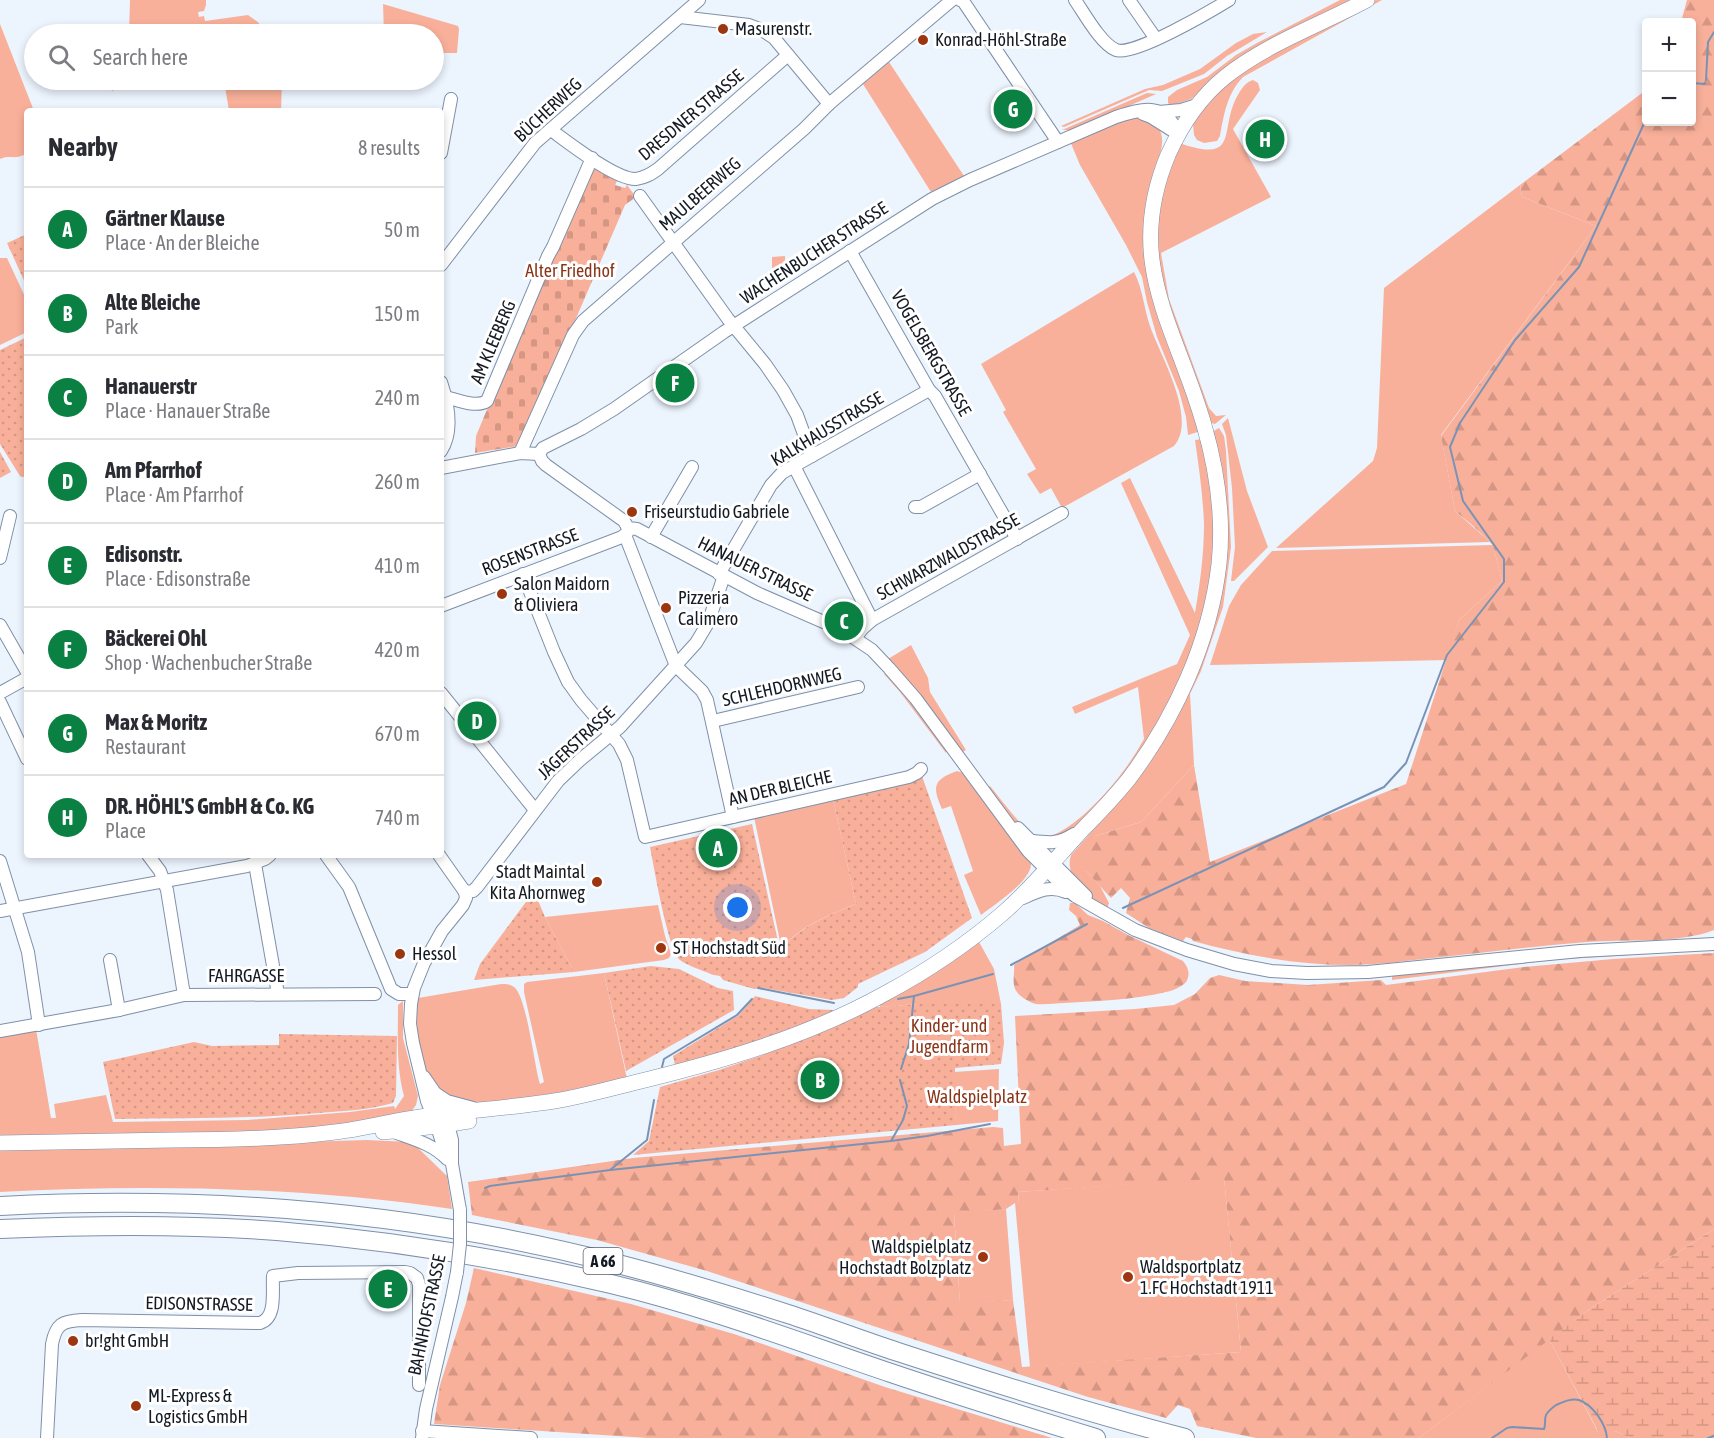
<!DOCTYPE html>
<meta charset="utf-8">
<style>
:root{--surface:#fff;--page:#f2f2f3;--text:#2b2b33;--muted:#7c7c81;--line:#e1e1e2;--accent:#0b8043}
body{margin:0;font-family:"Asap Condensed",sans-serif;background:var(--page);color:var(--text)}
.controls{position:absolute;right:18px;top:18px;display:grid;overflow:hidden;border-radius:6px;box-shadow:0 3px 9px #0003}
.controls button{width:54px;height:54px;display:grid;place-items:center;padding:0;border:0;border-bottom:2px solid var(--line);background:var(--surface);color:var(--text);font:30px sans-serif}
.you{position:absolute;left:738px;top:908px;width:21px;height:21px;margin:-15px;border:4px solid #fff;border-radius:50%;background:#1a73e8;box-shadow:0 0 0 9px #1a73e833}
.badge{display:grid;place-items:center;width:39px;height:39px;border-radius:50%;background:var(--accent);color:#fff;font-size:20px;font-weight:700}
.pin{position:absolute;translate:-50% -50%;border:3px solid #fff;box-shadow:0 2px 6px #0006}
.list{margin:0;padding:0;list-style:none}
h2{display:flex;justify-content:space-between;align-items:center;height:78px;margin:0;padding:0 24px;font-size:26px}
h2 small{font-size:20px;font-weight:400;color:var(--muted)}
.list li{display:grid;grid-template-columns:39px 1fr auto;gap:18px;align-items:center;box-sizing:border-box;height:84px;padding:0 24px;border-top:2px solid var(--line)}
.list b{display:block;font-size:22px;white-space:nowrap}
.list p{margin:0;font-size:20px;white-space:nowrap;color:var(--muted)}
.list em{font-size:20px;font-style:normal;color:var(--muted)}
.icon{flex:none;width:33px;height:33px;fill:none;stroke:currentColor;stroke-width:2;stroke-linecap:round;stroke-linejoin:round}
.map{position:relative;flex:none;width:1714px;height:1438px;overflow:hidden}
.search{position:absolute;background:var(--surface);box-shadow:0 3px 9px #0003;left:24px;top:24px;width:420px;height:66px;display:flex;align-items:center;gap:15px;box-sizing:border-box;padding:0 21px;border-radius:33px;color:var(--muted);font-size:22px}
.panel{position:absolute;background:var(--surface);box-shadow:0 3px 9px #0003;left:24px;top:108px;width:420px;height:750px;border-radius:6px}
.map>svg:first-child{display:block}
.green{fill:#f9b09a}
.forest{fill:url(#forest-firs);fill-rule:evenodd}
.wetland{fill:url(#wetland-marsh)}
.cemetery{fill:url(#cemetery-stones)}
.garden{fill:url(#garden-dots)}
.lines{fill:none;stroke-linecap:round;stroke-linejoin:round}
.stream{stroke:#7a93b5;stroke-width:2}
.minor-casing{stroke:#7f90a7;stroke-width:14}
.major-casing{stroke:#7f90a7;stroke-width:16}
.highway-casing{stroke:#7f90a7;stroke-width:20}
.minor{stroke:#fff;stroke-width:12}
.major{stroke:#fff;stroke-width:15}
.highway{stroke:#fff;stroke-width:18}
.minor-bridge-casing{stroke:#7f90a7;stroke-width:14;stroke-linecap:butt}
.minor-bridge{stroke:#fff;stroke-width:12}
.poi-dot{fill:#9c3610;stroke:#fff;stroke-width:2}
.labels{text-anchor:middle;stroke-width:6;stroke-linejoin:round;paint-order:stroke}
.shield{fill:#fff;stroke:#5a5f65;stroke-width:1.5}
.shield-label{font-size:16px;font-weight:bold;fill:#141a23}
.poi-label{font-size:18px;fill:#141a23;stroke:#fff;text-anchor:start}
.street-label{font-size:18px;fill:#141a23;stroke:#fff}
.park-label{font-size:18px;fill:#893519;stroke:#fff}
</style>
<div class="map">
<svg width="1714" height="1438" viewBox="0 0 1714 1438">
<defs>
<pattern id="forest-firs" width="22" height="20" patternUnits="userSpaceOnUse" patternTransform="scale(1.5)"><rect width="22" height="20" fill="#f9b09a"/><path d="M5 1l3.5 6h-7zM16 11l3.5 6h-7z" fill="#d59784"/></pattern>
<pattern id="wetland-marsh" width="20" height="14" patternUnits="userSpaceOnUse" patternTransform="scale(1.5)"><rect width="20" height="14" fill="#f9b09a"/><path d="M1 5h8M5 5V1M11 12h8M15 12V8" fill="none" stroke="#d59784"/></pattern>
<pattern id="cemetery-stones" width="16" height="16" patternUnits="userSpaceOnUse" patternTransform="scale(1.5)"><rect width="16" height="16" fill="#f9b09a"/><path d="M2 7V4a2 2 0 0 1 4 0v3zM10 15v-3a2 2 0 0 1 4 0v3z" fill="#d59784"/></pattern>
<pattern id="garden-dots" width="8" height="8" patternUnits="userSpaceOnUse" patternTransform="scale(1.5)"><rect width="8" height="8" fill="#f9b09a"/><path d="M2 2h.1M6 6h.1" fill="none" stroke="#d59784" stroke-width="1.8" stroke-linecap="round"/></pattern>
</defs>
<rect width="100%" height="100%" fill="#ecf4fe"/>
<g class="green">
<path d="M130 0H206V5L204 11 198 12 199 17 204 16 205 21 248 15 259 23V34H198L194 26 181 34H129Z"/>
<path d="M1340 0H1356L1206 87 1191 99 1171 106 1168 103V97L1177 90 1207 77 1236 55 1257 43Z"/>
<path d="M1374 0H1382L1243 77C1227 94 1224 114 1220 136L1217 141 1204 143 1197 140 1194 135 1193 124 1199 114 1233 76Z"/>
<path d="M383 4 458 26 459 29 457 53H434V34H384Z"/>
<path d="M0 24 34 111H27V153C15 161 11 154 0 159Z"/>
<path d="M1267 32 1227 56 1204 74 1162 91 1149 90 1064 127 1061 126 1145 89 1163 85 1200 69 1236 43 1253 34Z"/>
<path d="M889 62 964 176 931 192 863 84Z"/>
<path d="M109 80H134L112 91Z"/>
<path d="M224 80H282L281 111H229Z"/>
<path d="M1253 80 1258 83 1260 90 1233 129 1271 197 1161 253 1169 299 1209 408 1216 416 1226 415 1215 424 1208 422 1158 279 1157 202 1179 143C1243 165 1217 128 1239 93 1243 87 1246 82 1253 80Z"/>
<path d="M1147 93 1156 94 1074 130H1062Z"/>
<path d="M1127 116C1179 120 1161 151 1150 185 1147 198 1145 210 1144 223L1201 431 1188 435 1186 417 1179 391 1157 337 1147 302 1142 277 1126 245 1080 165 1070 141Z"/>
<path d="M1520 185 1522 197 1596 226 1441 435 1455 511 1490 542 1276 548 1373 461 1377 448 1384 288Z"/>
<path d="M785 256V267L772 268V257Z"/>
<path d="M0 258H7L27 301V332L0 345Z"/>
<path d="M1134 272C1143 289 1144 309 1150 326 1160 355 1198 419 1174 446L1062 508 1051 488 1040 494 1027 474 1036 469 1003 412 1006 410 981 364Z"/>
<path d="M1228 418 1247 491 1268 547 1234 581H1231L1235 547 1232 488 1226 435 1222 424Z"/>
<path d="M1219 428 1224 436 1226 451 1231 547 1223 607 1201 671 1190 694 1194 765 1141 822 1095 836 1086 871 1100 886 1109 903 1107 909C1091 898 1063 878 1071 855L1112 809 1154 748 1217 594 1210 433Z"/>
<path d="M1203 439 1214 501V559L1209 594 1199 632 1183 675 1146 744 1102 802 1065 835 1042 840 1026 833 1011 819 986 788 990 786C1001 799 1023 831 1038 836 1062 844 1108 792 1121 774 1130 763 1137 751 1144 739L1138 687 1075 714 1072 707 1177 664 1190 635 1121 483 1130 478 1195 613C1200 584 1204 554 1204 524 1203 496 1199 468 1195 440Z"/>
<path d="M1493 545 1502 581 1459 620 1447 660 1210 665 1229 606 1241 585 1272 551Z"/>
<path d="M911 645 928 678 930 692 966 750 961 753 888 659Z"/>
<path d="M886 672 902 690 946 749V753L900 692 884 674Z"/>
<path d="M957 771 963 773 1027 853C1028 856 1031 859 1031 863 1032 881 995 904 981 915L964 875 973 871 951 806 942 809C932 786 933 780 957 771Z"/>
<path d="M833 799 856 904C829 915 802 925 783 947L779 946 780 941 754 817Z"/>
<path d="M658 905 665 936 671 954 669 958 664 960 574 972 545 917Z"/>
<path d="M978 940 994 969 1001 1004H918L880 1007V1001Z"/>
<path d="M1714 950 1551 960 1392 980V973L1580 954Z"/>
<path d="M604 973 627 1079 564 1092 481 1104 460 1102 439 1091 426 1075 415 1025 416 1003 418 998 495 985C502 984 509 983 514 987 527 997 534 1065 540 1084L544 1082 524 992V984L527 982Z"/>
<path d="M403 1001V1038L418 1096 416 1105 413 1109 414 1114 274 1133 0 1138V1034L36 1029 51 1118H56L54 1104 106 1095 113 1122 248 1120 350 1112 394 1106 395 1109 404 1096C396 1067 398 1035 398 1005Z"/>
<path d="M999 1069 998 1121 956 1125 954 1072Z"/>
<path d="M367 1140 409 1142 418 1144V1148L447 1176 452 1209C302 1187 150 1184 0 1192V1148L241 1144Z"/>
<path d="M1224 1177 1241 1352 1030 1367 1015 1203H1019L1018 1192Z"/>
<path d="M1006 1209 1013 1300 960 1304 954 1213Z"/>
<path d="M1549 1339 1598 1432 1615 1431 1630 1438H1419Z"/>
</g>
<g class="forest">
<path d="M1687 0H1714V930C1679 944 1625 939 1587 942 1535 946 1484 953 1432 958 1405 961 1378 965 1350 965 1297 965 1244 955 1193 941L1192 939 1186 937 1183 941 1149 928 1126 913 1130 898 1121 888 1111 898 1086 871 1083 854 1095 836 1141 822 1194 765 1210 862 1406 784 1459 620 1502 581 1493 545 1472 525 1455 511 1441 436 1596 226 1522 197 1520 185 1646 90V122H1692V22H1681Z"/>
<path d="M1070 903H1075L1088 915 1103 921 1128 935 1183 961C1188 967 1191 974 1186 982 1182 987 1172 991 1166 992 1133 1000 1098 1001 1064 1003 1056 1003 1045 1005 1036 1004 1031 1003 1020 997 1017 992 1011 985 1015 973 1014 965L1080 925 1076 916 1069 910Z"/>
<path d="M1714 953V1229L1590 1309 1419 1438H1256L1197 1426 1190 1409 1178 1405 1166 1418 1088 1397 707 1271 597 1240 472 1215 468 1182 633 1158 993 1127 1003 1128 1004 1146 1021 1144 1015 1016 1135 1009 1174 1005 1195 994 1210 978 1219 975 1245 981 1308 985 1381 980 1386 985 1524 967 1613 959ZM1224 1178 1241 1352 1022 1367 1013 1300 960 1303 954 1214 1006 1209 1015 1203H1019L1018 1192Z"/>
<path d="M474 1268 631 1304 734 1334 885 1387 1052 1438H648L434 1424 440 1385 466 1303Z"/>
</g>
<path class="wetland" d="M1714 1229V1438H1630L1615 1431 1600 1435 1549 1339 1590 1309Z"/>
<path class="cemetery" d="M596 168 617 181 615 185 625 188 627 185 636 197 625 205 574 323 518 446 475 453 476 436 548 262 590 169Z"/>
<g class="garden">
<path d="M27 234V287L7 243Z"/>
<path d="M27 337V478L20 476 0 444V350Z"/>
<path d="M0 452 11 472 0 478Z"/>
<path d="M922 776 972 918 925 952 858 984V987L844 998 832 1000 763 988 754 989 723 980 720 976 714 975C706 972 686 965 680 960 668 950 654 867 650 847L752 824 779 946 783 947C803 925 829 915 856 904L833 799Z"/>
<path d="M534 891 545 917 574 972 474 980 480 964Z"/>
<path d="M651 966 679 969 718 988 733 991 734 1010 626 1071 604 973Z"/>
<path d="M755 996 809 1009 834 1010C784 1036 729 1050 675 1065L673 1056 739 1015Z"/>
<path d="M918 1004H1001L1004 1043 1001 1064 955 1068 956 1125 633 1155 649 1141 660 1087 719 1070 763 1055 792 1043 865 1008Z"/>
<path d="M279 1034 397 1036 396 1096 393 1103C369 1110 343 1111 319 1113 251 1119 183 1118 115 1119L103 1062 194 1042 212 1046 279 1045Z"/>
</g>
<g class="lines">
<g class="stream">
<path d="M1706 80 1708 42 1714 32"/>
<path d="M1692 83 1705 84V83"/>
<path d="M1123 908 1384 787 1406 763 1447 655 1504 582V559L1463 501 1450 447 1460 423 1515 340 1579 267 1646 119"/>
<path d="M1011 965 1087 924"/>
<path d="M758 988 834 1003"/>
<path d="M898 999 914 996 993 974"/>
<path d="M662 1067 664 1059 737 1015 752 999"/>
<path d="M901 1069 909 1044 914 996"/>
<path d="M891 1141 927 1136 990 1124"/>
<path d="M610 1170 891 1141 903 1120 907 1106 900 1080"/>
<path d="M485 1188 490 1186 610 1170 647 1140 654 1100"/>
<path d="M431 1287 439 1277"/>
<path d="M1492 1438 1507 1428 1512 1427 1544 1429C1546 1425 1544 1420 1546 1415 1548 1411 1552 1408 1556 1405 1563 1402 1571 1398 1579 1400 1593 1405 1606 1424 1607 1438"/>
<path d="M1708 1438 1714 1436"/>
</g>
<g class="minor-casing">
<g id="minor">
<path d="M960 0 963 1 1058 142"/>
<path d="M1075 0C1084 13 1101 44 1116 50 1133 57 1211 11 1229 0"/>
<path d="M1129 0 1156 39"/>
<path d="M680 17 749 25 762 30 774 38 829 104"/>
<path d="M1159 112 1181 110 1197 105"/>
<path d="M1143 114 1151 117 1178 134"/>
<path d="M551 130C569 143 616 180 636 179 645 178 651 174 658 169L788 55"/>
<path d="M441 153 451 99"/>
<path d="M640 196 728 319 765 364 783 390 797 415 812 456"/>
<path d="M850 251 929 390 935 396 1017 539"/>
<path d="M441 265 535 143 699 0"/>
<path d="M441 382C448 403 454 431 441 451"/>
<path d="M446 397C458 400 476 408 487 401L548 256 553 247 592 158"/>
<path d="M520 453 573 335 583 321 804 129 829 104 952 0"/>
<path d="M539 454 542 461 546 465 624 521 628 528 637 529 757 593 842 630 872 650 889 668 916 699 1028 851 1063 886 1075 896 1135 930 1187 950 1234 964 1271 971 1307 973 1368 972 1580 951 1714 944"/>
<path d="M539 454 543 448 581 429 614 409 724 332 932 199 970 180 1116 117C1143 108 1166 102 1178 134"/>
<path d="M794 466 872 620"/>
<path d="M441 468 520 453 539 454"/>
<path d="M915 507H921L980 474"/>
<path d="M625 535 676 666 702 691 707 700 733 817"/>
<path d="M651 537 692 467"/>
<path d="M0 558 10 516"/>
<path d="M523 574 554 652 568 682 581 700 619 744 627 760 645 837 909 777 917 773 921 769"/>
<path d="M719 574 771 485 782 473 794 466 929 390"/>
<path d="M441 606 622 537 627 533 628 529"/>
<path d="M0 625 27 672"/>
<path d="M855 638 863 628 872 620 1062 513"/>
<path d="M0 693 27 678"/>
<path d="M441 693 535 810"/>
<path d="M0 702 27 759"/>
<path d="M713 721 858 687"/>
<path d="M1018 828 1086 896"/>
<path d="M1032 841C1050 843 1058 844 1074 834"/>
<path d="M148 855 160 871 167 890 184 995"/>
<path d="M326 855 349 887 391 989 399 994H412"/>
<path d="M439 855 465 892"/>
<path d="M0 861 28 952 39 1025"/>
<path d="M255 864 278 994"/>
<path d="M465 892 473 891 477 887 558 781 580 760 620 727 696 643 708 623 724 576"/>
<path d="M1023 898C1038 891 1050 885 1066 892"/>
<path d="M0 911 247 866 265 859 270 855"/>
<path d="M110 960 119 1010"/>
<path d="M0 1031 119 1010 184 995 375 994"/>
<path d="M424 1077 435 1093 448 1125 452 1140V1164L460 1210"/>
<path d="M435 1093 447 1101 473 1108"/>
<path d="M394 1132C413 1139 433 1144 447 1159"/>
<path d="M446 1156 437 1126 427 1101 413 1043 410 1024 411 1004 414 988 424 963 442 931 463 905 466 898 465 892"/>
<path d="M422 1431 531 1438"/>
<path d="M47 1438 52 1344C56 1324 62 1321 82 1320L260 1323C277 1318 272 1291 273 1276L298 1273 405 1272 410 1273 417 1278 419 1285V1385"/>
<path d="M422 1438 426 1409 452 1297 457 1272"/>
</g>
</g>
<g class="major-casing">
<g id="major">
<path d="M383 1132 437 1126 469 1121"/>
<path d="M0 1143C58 1142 115 1141 173 1140 227 1140 281 1139 335 1132 363 1129 391 1121 420 1117 462 1111 506 1108 548 1102 577 1098 605 1090 633 1083 720 1062 807 1037 886 993 927 971 967 944 1002 914 1032 888 1057 857 1084 828 1099 813 1114 797 1128 780 1175 718 1210 642 1219 564 1224 517 1217 470 1204 425 1176 326 1123 263 1168 155 1181 126 1199 98 1225 77 1266 44 1320 25 1367 0"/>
</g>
</g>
<g class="highway-casing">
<g id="highway">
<path d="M0 1206C207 1195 417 1212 618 1264 676 1279 732 1296 788 1314 825 1326 861 1340 898 1352 993 1383 1089 1413 1185 1438"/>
<path d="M0 1229C92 1225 185 1224 277 1231 389 1240 501 1258 611 1284 707 1307 799 1342 891 1373 959 1396 1027 1417 1096 1438"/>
</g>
</g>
<use href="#minor" class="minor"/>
<use href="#major" class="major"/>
<use href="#highway" class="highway"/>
<g class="minor-bridge-casing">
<path id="minor-bridge" d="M457 1272 460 1244V1210"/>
</g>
<use href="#minor-bridge" class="minor-bridge"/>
</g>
<g class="poi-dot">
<circle cx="723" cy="29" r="6"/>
<circle cx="923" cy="40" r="6"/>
<circle cx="632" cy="512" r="6"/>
<circle cx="502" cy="594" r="6"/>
<circle cx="666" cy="608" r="6"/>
<circle cx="597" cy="882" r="6"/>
<circle cx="661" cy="948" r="6"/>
<circle cx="400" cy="954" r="6"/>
<circle cx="983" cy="1257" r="6"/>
<circle cx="1128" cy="1277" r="6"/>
<circle cx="73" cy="1341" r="6"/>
<circle cx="136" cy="1406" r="6"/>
</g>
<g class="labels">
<rect class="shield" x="583.5" y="1248" width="39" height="26" rx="4.5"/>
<g class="shield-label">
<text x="603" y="1267">A 66</text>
</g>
<g class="poi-label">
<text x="735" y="35">Masurenstr.</text>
<text x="935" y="46">Konrad-Höhl-Straße</text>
<text x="644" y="518">Friseurstudio Gabriele</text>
<text x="514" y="590">Salon Maidorn<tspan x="514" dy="21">&amp; Oliviera</tspan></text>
<text x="678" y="604">Pizzeria<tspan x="678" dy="21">Calimero</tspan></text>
<text x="585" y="878" text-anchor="end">Stadt Maintal<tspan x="585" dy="21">Kita Ahornweg</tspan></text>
<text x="673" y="954">ST Hochstadt Süd</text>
<text x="412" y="960">Hessol</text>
<text x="971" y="1253" text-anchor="end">Waldspielplatz<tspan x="971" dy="21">Hochstadt Bolzplatz</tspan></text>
<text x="1140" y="1273">Waldsportplatz<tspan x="1140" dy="21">1.FC Hochstadt 1911</tspan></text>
<text x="85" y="1347">br!ght GmbH</text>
<text x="148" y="1402">ML-Express &amp;<tspan x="148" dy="21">Logistics GmbH</tspan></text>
</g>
<g class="street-label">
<text transform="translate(548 110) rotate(-43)" y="6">BÜCHERWEG</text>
<text transform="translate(691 115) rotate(-40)" y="6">DRESDNER STRASSE</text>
<text transform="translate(700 194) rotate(-41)" y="6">MAULBEERWEG</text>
<text transform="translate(814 253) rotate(-33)" y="6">WACHENBUCHER STRASSE</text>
<text transform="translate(493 342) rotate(-67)" y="6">AM KLEEBERG</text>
<text transform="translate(931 353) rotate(60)" y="6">VOGELSBERGSTRASSE</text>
<text transform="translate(827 429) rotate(-31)" y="6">KALKHAUSSTRASSE</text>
<text transform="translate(530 552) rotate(-21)" y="6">ROSENSTRASSE</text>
<text transform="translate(948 557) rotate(-29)" y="6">SCHWARZWALDSTRASSE</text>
<text transform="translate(755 569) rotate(26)" y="6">HANAUER STRASSE</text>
<text transform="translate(782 687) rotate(-13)" y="6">SCHLEHDORNWEG</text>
<text transform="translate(576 743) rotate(-43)" y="6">JÄGERSTRASSE</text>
<text transform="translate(780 788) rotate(-13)" y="6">AN DER BLEICHE</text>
<text x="246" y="982">FAHRGASSE</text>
<text transform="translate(199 1304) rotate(1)" y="6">EDISONSTRASSE</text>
<text transform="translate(427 1315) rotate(-78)" y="6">BAHNHOFSTRASSE</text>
</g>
<g class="park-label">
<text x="570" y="277">Alter Friedhof</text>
<text x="949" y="1032">Kinder- und<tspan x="949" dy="21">Jugendfarm</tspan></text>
<text x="977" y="1103">Waldspielplatz</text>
</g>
</g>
</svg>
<div class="controls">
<button>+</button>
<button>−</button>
</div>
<div class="you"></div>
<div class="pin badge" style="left:718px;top:848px">A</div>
<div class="pin badge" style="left:820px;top:1080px">B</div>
<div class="pin badge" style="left:844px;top:621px">C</div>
<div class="pin badge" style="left:477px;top:721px">D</div>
<div class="pin badge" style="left:388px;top:1289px">E</div>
<div class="pin badge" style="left:675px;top:383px">F</div>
<div class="pin badge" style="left:1013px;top:109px">G</div>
<div class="pin badge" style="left:1265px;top:139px">H</div>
<div class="search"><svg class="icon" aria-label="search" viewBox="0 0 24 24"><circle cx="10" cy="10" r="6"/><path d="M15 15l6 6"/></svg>Search here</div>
<section class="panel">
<h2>Nearby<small>8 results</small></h2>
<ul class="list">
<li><span class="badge">A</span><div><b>Gärtner Klause</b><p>Place · An der Bleiche</p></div><em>50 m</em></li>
<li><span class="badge">B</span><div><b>Alte Bleiche</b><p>Park</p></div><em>150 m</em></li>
<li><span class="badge">C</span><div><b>Hanauerstr</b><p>Place · Hanauer Straße</p></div><em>240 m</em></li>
<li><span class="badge">D</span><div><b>Am Pfarrhof</b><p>Place · Am Pfarrhof</p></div><em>260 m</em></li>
<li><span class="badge">E</span><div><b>Edisonstr.</b><p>Place · Edisonstraße</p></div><em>410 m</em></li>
<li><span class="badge">F</span><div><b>Bäckerei Ohl</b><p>Shop · Wachenbucher Straße</p></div><em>420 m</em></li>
<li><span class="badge">G</span><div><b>Max &amp; Moritz</b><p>Restaurant</p></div><em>670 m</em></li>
<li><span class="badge">H</span><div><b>DR. HÖHL'S GmbH &amp; Co. KG</b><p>Place</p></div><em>740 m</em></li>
</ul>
</section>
</div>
